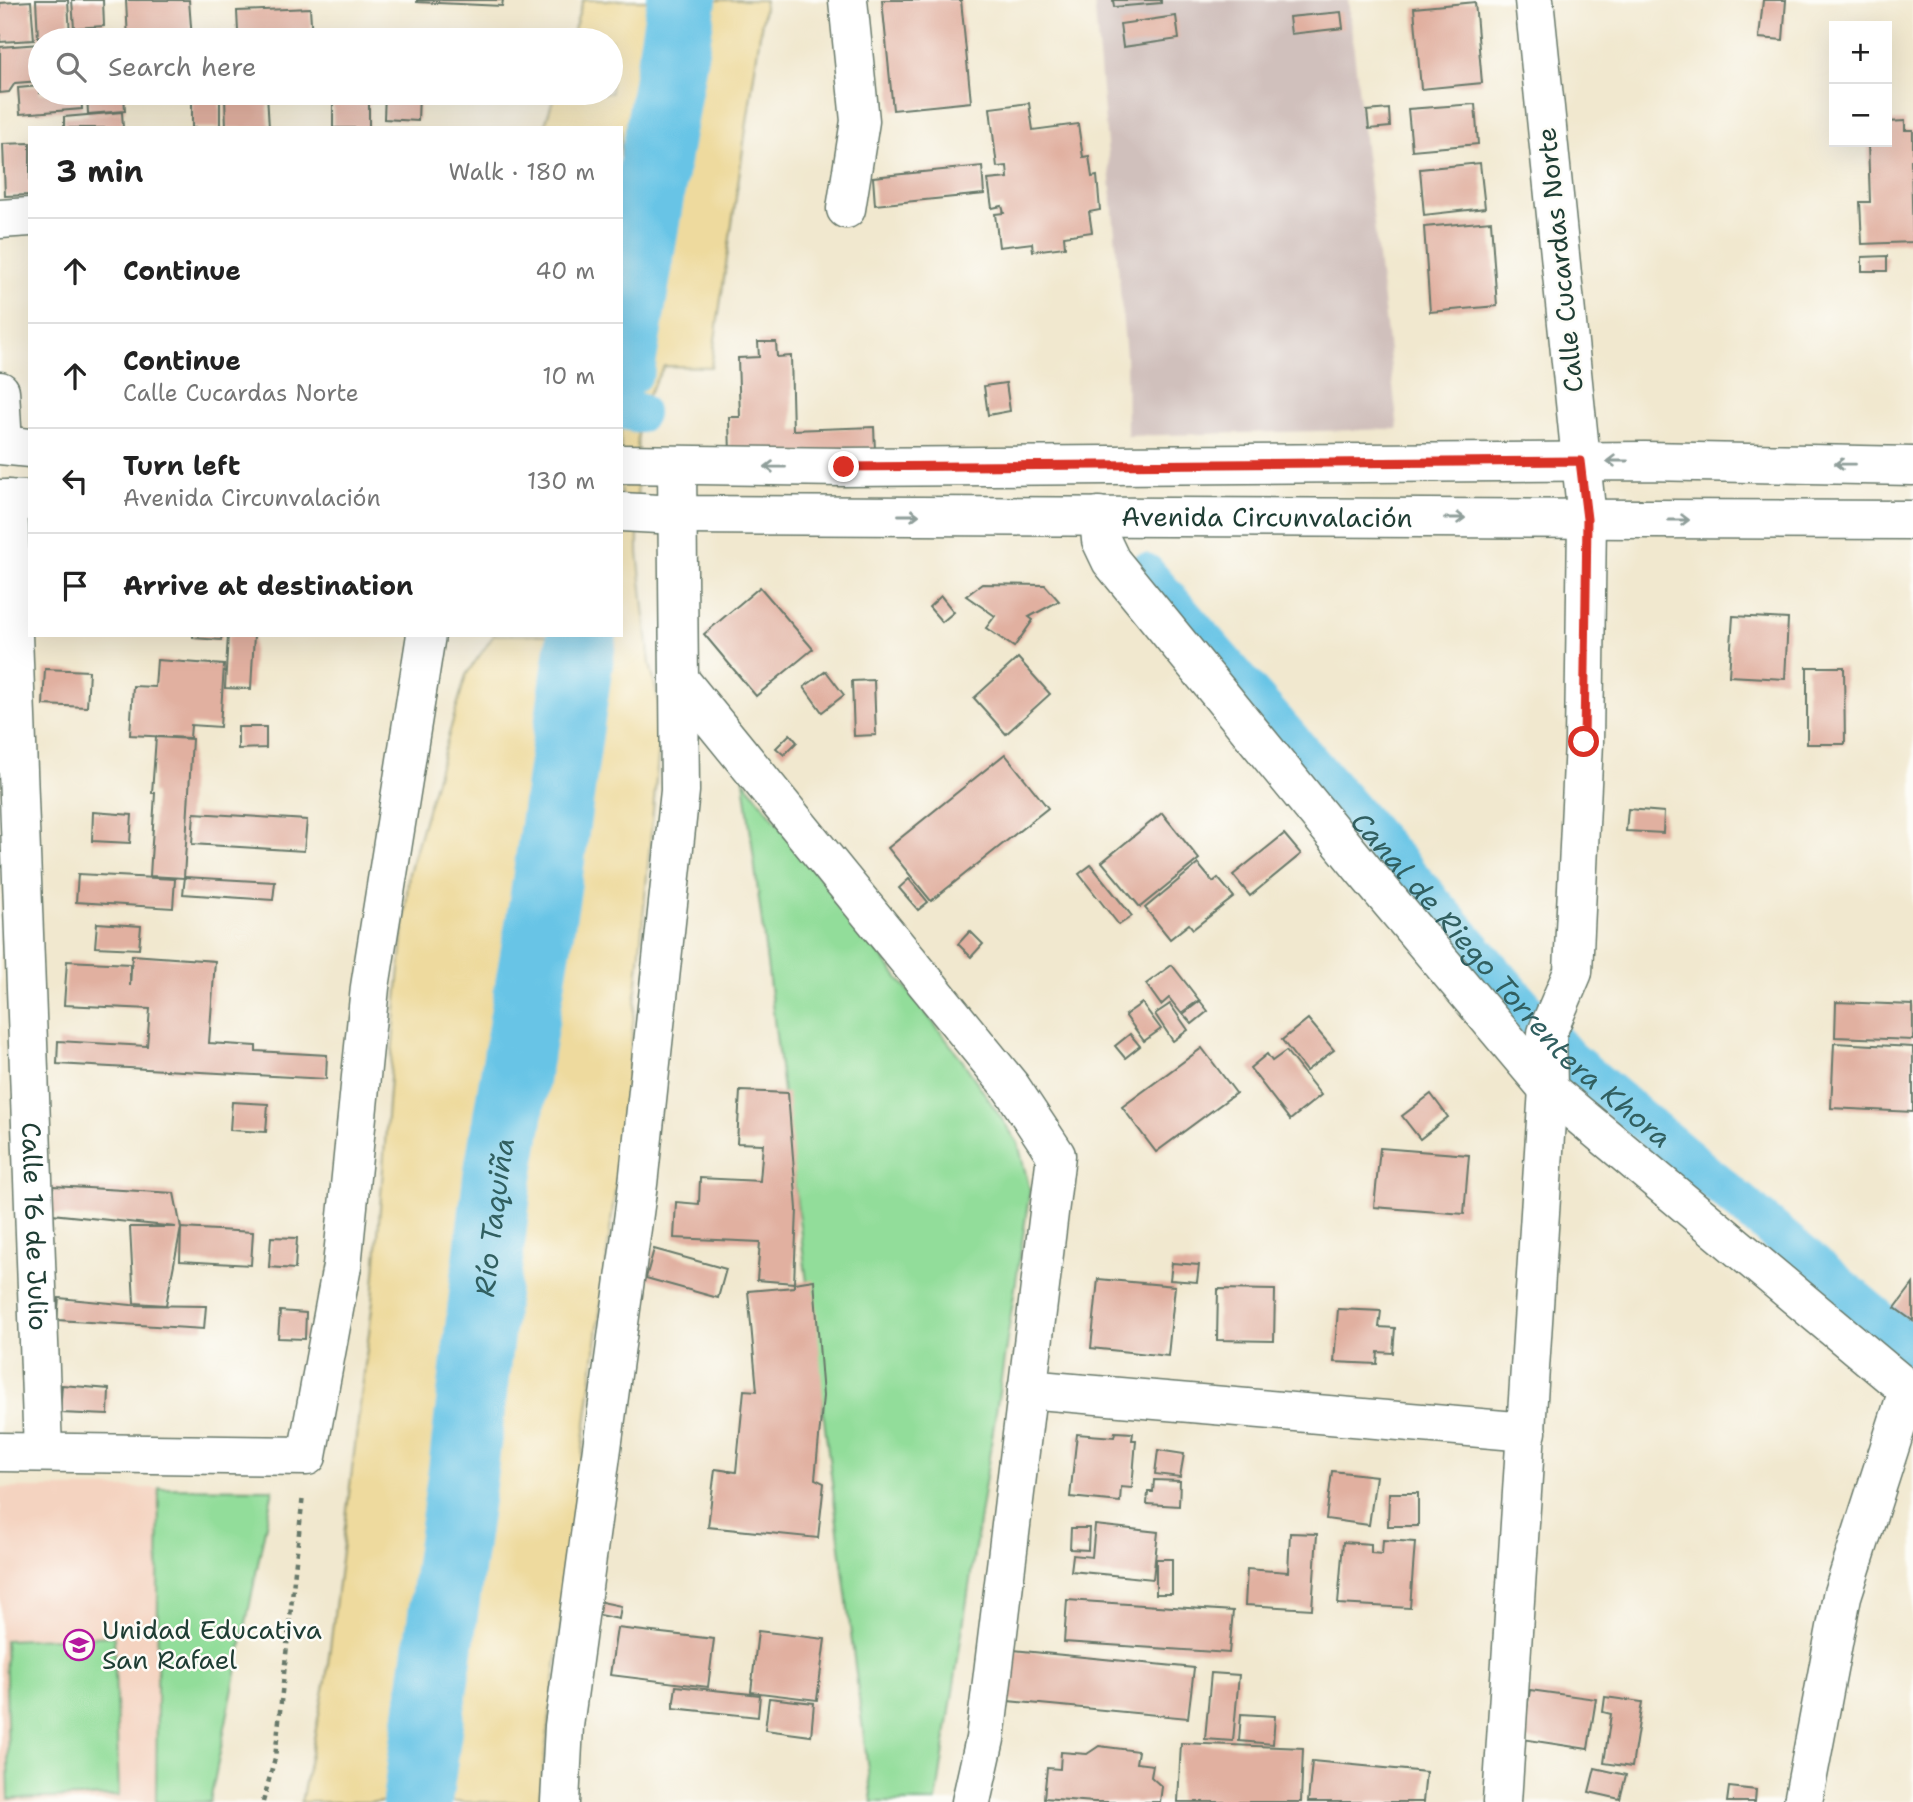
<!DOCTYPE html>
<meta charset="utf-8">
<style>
:root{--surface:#fff;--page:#f2f2f2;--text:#222;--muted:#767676;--line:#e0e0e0}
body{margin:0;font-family:"Shantell Sans",sans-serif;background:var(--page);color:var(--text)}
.controls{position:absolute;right:21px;top:21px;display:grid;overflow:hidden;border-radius:0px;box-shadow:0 7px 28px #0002}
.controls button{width:63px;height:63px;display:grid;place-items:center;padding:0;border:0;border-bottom:2px solid var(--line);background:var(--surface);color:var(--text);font:35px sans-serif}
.stop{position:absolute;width:21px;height:21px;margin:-16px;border:5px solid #d93025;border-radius:50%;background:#fff}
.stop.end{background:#d93025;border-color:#fff;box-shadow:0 2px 7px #0008}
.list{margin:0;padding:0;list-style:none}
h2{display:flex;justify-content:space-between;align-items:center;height:91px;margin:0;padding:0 28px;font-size:30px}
h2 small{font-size:23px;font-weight:400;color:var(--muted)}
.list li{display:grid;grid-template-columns:46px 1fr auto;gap:21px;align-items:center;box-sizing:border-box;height:105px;padding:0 28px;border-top:2px solid var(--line)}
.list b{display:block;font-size:26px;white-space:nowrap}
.list p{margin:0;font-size:23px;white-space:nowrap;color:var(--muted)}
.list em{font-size:23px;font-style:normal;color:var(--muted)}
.icon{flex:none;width:38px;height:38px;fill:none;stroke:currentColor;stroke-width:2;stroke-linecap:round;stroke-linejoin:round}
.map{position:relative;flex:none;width:1913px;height:1802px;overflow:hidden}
.search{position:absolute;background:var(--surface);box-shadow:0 7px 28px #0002;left:28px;top:28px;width:595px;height:77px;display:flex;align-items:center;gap:18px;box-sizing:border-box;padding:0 24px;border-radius:38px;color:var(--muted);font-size:26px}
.panel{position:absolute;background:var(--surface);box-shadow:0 7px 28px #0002;left:28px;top:126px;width:595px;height:511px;border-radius:0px}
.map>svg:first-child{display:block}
.built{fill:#f4d3c0}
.industrial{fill:#d0c0bc}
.green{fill:#92dd9a;stroke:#588d67;stroke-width:2}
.sand{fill:#eeda9e;stroke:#868c69;stroke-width:2}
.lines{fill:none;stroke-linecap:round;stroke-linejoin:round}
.canal{stroke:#68c4e6;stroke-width:40}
.river{stroke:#68c4e6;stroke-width:70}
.building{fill:#e1b0a0}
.minor-casing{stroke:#68796a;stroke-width:41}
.major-casing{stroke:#68796a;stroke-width:41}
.path{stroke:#68796a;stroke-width:4.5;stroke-dasharray:5 5;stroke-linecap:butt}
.minor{stroke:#fff;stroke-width:38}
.major{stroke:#fff;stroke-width:38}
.oneway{stroke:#8f9e9a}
.route{stroke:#d93025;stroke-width:9}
.labels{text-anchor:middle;stroke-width:5;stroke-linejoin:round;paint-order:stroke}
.street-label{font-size:26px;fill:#1f3d34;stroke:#fdfcf7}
.poi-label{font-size:26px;fill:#1f3d34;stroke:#fdfcf7;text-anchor:start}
.water-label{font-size:28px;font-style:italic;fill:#315f60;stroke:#fdfcf7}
</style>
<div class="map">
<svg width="1913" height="1802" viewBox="0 0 1913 1802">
<rect width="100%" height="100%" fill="#fdfcf7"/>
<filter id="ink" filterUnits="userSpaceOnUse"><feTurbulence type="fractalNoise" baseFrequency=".0143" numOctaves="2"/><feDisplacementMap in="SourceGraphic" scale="14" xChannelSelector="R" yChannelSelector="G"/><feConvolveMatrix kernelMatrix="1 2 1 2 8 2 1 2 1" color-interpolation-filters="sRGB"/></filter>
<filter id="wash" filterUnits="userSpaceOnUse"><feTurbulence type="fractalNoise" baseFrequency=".00686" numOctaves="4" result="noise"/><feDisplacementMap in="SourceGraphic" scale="28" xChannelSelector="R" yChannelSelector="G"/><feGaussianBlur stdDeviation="1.57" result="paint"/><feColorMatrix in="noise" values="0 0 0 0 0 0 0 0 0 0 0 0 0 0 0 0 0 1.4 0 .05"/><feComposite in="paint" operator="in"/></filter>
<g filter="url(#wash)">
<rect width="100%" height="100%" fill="#f1e8cf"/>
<path class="built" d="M0 1488H159L156 1802H0Z"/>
<path class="industrial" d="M1094 0H1348L1398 429 1127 436 1126 356Z"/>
<g class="green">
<path d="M744 780 960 1057 1018 1143 1030 1190 936 1802H872Z"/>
<path d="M159 1488 273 1489 210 1802H156Z"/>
<path d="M114 1636 119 1796 9 1799 5 1640Z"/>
</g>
<path class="sand" d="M583 0H765L711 367 664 366 638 413 637 464 638 553 650 664 662 715 625 1110 539 1802H301L326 1680 373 1300 391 1064 409 873 466 675 494 635H621V128H544L555 93H611V40H571Z"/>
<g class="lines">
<g class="canal">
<path d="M621 409 638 413"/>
<path id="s1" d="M1145 573 1568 1058 1913 1348"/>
</g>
<g class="river">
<path d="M621 364 682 0"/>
<path id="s2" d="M417 1802 463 1470 498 1177 545 895 582 635"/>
</g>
</g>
<g id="blocks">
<g class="building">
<path d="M36 0H68L70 36 38 38Z"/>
<path d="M72 0H103L104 26 74 28Z"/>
<path d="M126 0H189L192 40H128Z"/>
<path d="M417 0H503L502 6 417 2Z"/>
<path d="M882 0H961L971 102 893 110Z"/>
<path d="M1113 0H1161V3L1114 7Z"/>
<path d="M1763 0H1786L1783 40 1759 38Z"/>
<path d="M31 1 34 40 0 42V3Z"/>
<path d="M1475 2 1482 83 1421 89 1414 8Z"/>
<path d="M310 8 312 37 271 38 260 36V40H224V38L259 36 238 32 237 11Z"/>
<path d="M1341 12 1343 28 1291 34 1289 17Z"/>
<path d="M1176 16 1179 39 1123 47 1120 24Z"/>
<rect x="359" y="35" width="60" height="5"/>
<path d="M40 44V81L15 83 9 92 0 93V47Z"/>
<path d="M40 86V93H81L82 109 20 114 18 88Z"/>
<path d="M87 93H124L125 111 88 114Z"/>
<path d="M385 93H419L418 121 384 119Z"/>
<path d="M267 94 269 128H226L225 97Z"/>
<rect x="333" y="96" width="36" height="32"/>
<path d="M220 98V128H192V99Z"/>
<path d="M1029 103 1033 130 1078 124 1083 157 1089 156 1092 177 1097 176 1100 210 1089 212 1092 232 1064 236 1065 247 1033 251 1032 243 999 247 995 214 1004 213 1002 206 992 208 988 180 1008 178 1007 166 997 167 990 108Z"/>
<path d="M1475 104 1478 144 1412 150 1408 109Z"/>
<path d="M1389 109 1390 127 1369 129 1367 111Z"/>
<path d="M122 112 123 128H64V117Z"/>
<path d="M1905 121V130H1913V160H1911L1913 242 1862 244 1860 202H1870L1868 142H1887V122Z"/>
<path d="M30 143V195L5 196 3 144Z"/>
<path d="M1480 163 1485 208 1424 215 1420 169Z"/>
<path d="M982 166 984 194 875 205 873 177Z"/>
<path d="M1491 221 1497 306 1430 312 1424 227Z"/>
<path d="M1887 256V271H1862V257Z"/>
<path d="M758 342H776L777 357 791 356 793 430 874 427 875 451 730 456 729 417H740L738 358 759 357Z"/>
<path d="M1006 383 1010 411 988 415 984 386Z"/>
<path d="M982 584 1045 585 1059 601 1029 617 1033 620 1014 647 986 628 995 616 966 596Z"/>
<path d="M760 587 813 649 756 696 704 634Z"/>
<path d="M941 596 954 612 942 622 929 607Z"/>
<path d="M1733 616 1788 619 1785 679 1729 676Z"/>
<path d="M193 635H222L221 640 193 638Z"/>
<path d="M228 635H254L251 689 225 688Z"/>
<path d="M1018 658 1050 694 1006 734 974 698Z"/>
<path d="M157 660 224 665 220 727 191 725 190 738 130 735 133 686 155 687Z"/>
<path d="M1807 667H1844L1845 744H1807Z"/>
<path d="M45 669 89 671 87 707 43 705Z"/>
<path d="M826 671 844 695 822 712 804 687Z"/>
<path d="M874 680 876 735 854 736 852 681Z"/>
<path d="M238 727H266V748L238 749Z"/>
<path d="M790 734 797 742 784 755 776 748Z"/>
<path d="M156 737 192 739 184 878 150 876 155 793H152Z"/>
<path d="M1005 754 1048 808 931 901 888 848Z"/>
<path d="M1628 809 1664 812 1663 833 1626 831Z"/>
<path d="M93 812 132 815 130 843 92 841Z"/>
<path d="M194 813 307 820 304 851 192 844Z"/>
<path d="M1162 813 1199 859 1140 907 1102 862Z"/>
<path d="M1284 834 1301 854 1250 896 1233 875Z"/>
<path d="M1198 864 1213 882 1218 878 1234 897 1193 929 1189 924 1170 939 1145 908Z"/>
<path d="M1091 865 1132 916 1119 925 1079 874Z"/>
<path d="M78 874 175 879 173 908 76 902Z"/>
<path d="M185 877 275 882 273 900 183 894Z"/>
<path d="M909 879 928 902 918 910 899 888Z"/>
<path d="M97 923 141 926 139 949 95 947Z"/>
<path d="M970 931 983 944 971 957 958 944Z"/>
<path d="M132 955 215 961 209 1043 256 1046V1051L327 1055 326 1079 57 1064 58 1041 147 1046 150 1009 64 1005 67 961 130 964V986Z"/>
<path d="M1172 965 1199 1000 1181 1013 1169 998 1161 1005 1146 984Z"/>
<path d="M1200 1001 1208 1011 1192 1024 1183 1014Z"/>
<path d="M1836 1002 1913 1005V1040L1835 1037Z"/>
<path d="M1142 1003 1161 1029 1144 1041 1125 1015Z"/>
<path d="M1170 1004 1188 1030 1173 1041 1155 1014Z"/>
<path d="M1308 1019 1334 1050 1306 1071 1282 1040Z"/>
<path d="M1130 1034 1140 1046 1125 1058 1115 1046Z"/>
<path d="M1834 1043 1913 1047V1112L1831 1108Z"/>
<path d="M1202 1048 1236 1093 1156 1152 1122 1107Z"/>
<path d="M1286 1051 1321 1095 1290 1120 1250 1068 1267 1054 1272 1061Z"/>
<path d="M740 1091 788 1093 797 1209 794 1283 814 1280 823 1396 815 1479 824 1483 818 1538 708 1527 715 1469 736 1472 744 1390 757 1391 748 1291 794 1287V1283L757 1280 760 1242 674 1238 676 1202 699 1204 700 1178 760 1181 763 1144 737 1143Z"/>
<path d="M1431 1094 1448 1117 1420 1139 1402 1116Z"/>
<path d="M232 1102 268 1104 266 1132 230 1130Z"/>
<path d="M1380 1148 1469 1155 1464 1214 1374 1207Z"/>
<path d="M53 1186 174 1193 181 1228 166 1305 134 1303 130 1227H176L52 1214Z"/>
<path d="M181 1228 253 1232 251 1265 180 1261Z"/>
<path d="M271 1237 297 1238 295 1269 269 1267Z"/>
<path d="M654 1249 726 1269 718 1298 646 1278Z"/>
<path d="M1172 1263 1199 1265 1197 1282 1170 1280Z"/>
<path d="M1098 1279 1175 1286 1168 1356 1091 1348Z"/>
<path d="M1913 1284V1321L1895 1308Z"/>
<path d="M1218 1289 1275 1290 1274 1341 1217 1340Z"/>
<path d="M59 1298 131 1305 206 1306 204 1329 57 1320Z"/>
<path d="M1338 1309 1381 1311 1379 1327 1395 1328 1393 1353 1378 1352 1377 1364 1334 1362Z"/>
<path d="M280 1311 306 1313 305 1339 278 1338Z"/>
<path d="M62 1385 109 1389 108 1415 60 1413Z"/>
<path d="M1115 1432 1133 1433 1132 1440H1136L1132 1488 1121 1487 1120 1502 1070 1497 1077 1434 1114 1437Z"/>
<path d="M1158 1450 1184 1454 1180 1477 1155 1474Z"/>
<path d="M1332 1471 1376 1476 1369 1525 1326 1519Z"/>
<path d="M1154 1480 1180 1481 1179 1506 1147 1504 1148 1492H1153Z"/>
<path d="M1389 1493H1418V1526H1388Z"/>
<path d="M1095 1525 1158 1532 1153 1579 1071 1571 1073 1555 1092 1557Z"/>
<path d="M1071 1528H1089L1088 1550 1070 1549Z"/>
<path d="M1290 1533 1317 1534 1312 1609 1245 1605 1247 1569 1288 1572Z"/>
<path d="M1383 1540 1415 1542 1410 1608 1338 1604 1343 1542 1371 1544V1553L1382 1554Z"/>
<rect x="1156" y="1559" width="16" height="35"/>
<path d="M1067 1600 1233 1611 1229 1653 1064 1642Z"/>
<path d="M597 1601 621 1606 619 1619 594 1614Z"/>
<path d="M617 1628 714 1639 708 1687 610 1675Z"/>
<path d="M758 1631 825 1639 817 1700 751 1692Z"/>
<path d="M1013 1650 1194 1668 1188 1718 1008 1701Z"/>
<path d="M1211 1673 1239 1675 1233 1741 1205 1739Z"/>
<path d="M676 1686 760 1695 758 1717 673 1708Z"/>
<path d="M1530 1690 1596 1699 1588 1749 1522 1739Z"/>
<path d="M1605 1697 1642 1702 1632 1767 1604 1763 1611 1714 1603 1712Z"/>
<path d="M769 1698 814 1703 811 1736 765 1730Z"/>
<path d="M1241 1714 1275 1716 1273 1744 1239 1741Z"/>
<path d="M1181 1743 1303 1748 1301 1802H1178Z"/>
<path d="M1099 1746 1138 1751 1136 1763 1153 1765 1151 1777 1162 1787 1160 1802H1094L1044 1798 1047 1768 1060 1769 1061 1752 1087 1754Z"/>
<path d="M1312 1761 1426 1772 1423 1802H1308Z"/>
<path d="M1595 1768 1626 1775 1620 1799 1589 1792Z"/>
<path d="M1729 1787 1756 1790 1755 1802H1727Z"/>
</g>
</g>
</g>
<g filter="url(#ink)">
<use href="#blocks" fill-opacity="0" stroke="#68796a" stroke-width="2"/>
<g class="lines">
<g class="minor-casing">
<g id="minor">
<path d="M846 209 860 121 848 0"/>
<path d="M0 219 30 217"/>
<path d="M0 391 3 445"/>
<path id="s3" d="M8 499 43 1451"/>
<path d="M1099 516 1101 540 1111 561 1362 868 1548 1089 1913 1394"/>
<path d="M679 679 1011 1087 1056 1155 985 1739 971 1802"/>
<path d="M1027 1389 1527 1432"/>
<path d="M0 1452 307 1456 342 1266 370 987 426 635"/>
<path d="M560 1802 564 1726 638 1184 680 791 677 466"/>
<path d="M1502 1802 1548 1089 1547 1033 1573 972 1584 742 1587 519 1534 0"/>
<path d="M1803 1802 1842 1596 1908 1390"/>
</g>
</g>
<g class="major-casing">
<g id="major">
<path d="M0 445 30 448"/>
<path d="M621 464 844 467 1645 461 1913 466"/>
<path d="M0 499 30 500"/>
<path id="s4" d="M621 512 677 515 1913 520"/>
</g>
</g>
<path class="path" d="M263 1802 275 1758 303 1495"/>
<use href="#minor" class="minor"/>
<use href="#major" class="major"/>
</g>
<defs><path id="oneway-shaft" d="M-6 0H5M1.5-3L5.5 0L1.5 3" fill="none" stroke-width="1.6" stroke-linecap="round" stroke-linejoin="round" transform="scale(1.75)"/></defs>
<g class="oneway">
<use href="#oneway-shaft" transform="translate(1617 461) rotate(180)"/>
<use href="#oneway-shaft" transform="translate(1845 464) rotate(-179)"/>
<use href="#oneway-shaft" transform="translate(775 467) rotate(-179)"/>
<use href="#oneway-shaft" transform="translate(909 515)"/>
<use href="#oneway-shaft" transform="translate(1455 518)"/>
<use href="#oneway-shaft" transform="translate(1679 520)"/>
</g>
</g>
<g class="lines" filter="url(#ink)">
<path class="route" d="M844 467 1580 461 1587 519 1584 742"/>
</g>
<defs>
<g id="school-ring" transform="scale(1.575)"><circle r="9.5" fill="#fdfcf7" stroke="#b5179e" stroke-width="1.5"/><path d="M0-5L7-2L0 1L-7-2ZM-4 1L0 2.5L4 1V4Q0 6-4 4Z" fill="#b5179e"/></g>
</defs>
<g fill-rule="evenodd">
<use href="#school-ring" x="79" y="1645"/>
</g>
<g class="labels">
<g class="street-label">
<text transform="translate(1560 260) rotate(-96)" y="9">Calle Cucardas Norte</text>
<text dy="9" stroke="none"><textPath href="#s4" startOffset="646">Avenida Circunvalación</textPath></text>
<text dy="9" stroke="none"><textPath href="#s3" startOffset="728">Calle 16 de Julio</textPath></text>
</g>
<g class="poi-label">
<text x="102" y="1639">Unidad Educativa<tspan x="102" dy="30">San Rafael</tspan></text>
</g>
<g class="water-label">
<text dy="10" stroke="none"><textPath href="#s1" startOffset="548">Canal de Riego Torrentera Khora</textPath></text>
<text dy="10" stroke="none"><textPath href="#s2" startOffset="590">Río Taquiña</textPath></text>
</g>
</g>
</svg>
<div class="controls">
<button>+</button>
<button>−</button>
</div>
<div class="stop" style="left:1584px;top:742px"></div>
<div class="stop end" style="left:844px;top:467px"></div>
<div class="search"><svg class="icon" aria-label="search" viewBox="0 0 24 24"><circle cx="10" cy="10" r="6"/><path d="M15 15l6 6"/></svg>Search here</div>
<section class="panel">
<h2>3 min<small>Walk · 180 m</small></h2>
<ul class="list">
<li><svg class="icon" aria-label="ahead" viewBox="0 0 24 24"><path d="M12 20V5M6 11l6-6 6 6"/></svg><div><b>Continue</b></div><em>40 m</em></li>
<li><svg class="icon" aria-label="ahead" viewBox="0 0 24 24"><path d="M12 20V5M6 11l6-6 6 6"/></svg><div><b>Continue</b><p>Calle Cucardas Norte</p></div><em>10 m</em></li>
<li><svg class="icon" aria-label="left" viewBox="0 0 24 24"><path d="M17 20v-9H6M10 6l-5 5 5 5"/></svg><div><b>Turn left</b><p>Avenida Circunvalación</p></div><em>130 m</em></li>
<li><svg class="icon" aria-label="arrive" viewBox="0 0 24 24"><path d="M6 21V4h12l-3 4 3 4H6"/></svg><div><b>Arrive at destination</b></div></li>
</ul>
</section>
</div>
